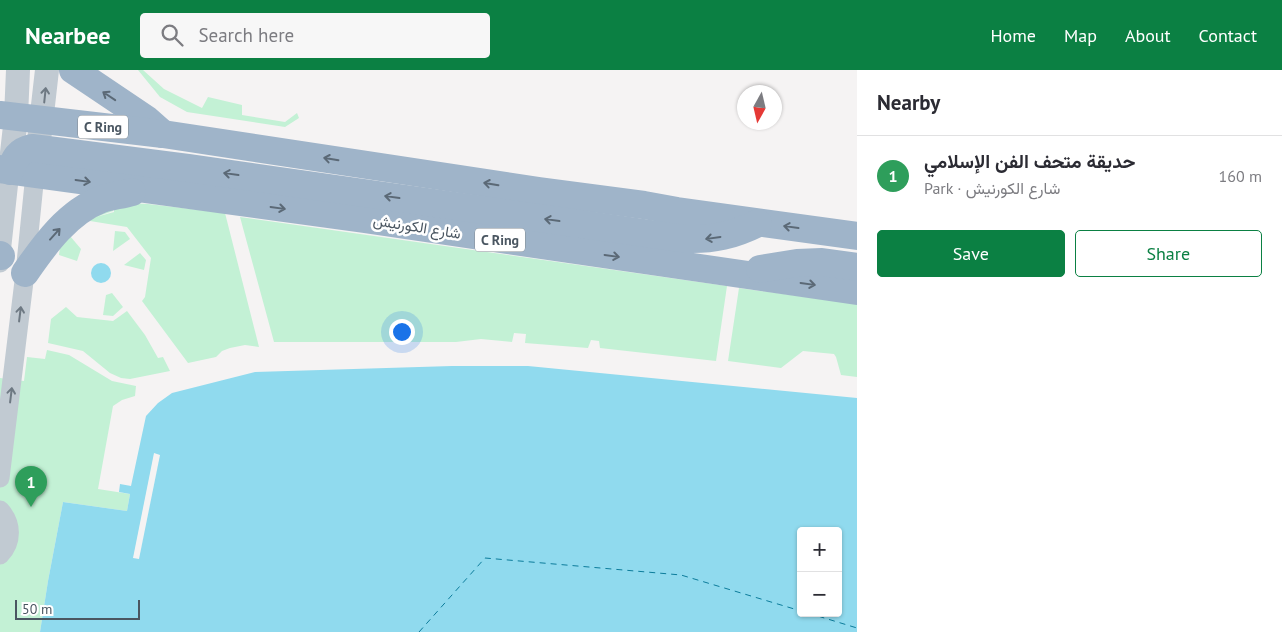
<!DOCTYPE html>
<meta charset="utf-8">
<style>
:root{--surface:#fff;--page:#f7f7f7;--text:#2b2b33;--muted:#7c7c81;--line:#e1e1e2;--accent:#0b8043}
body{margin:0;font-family:"PT Sans",Vazirmatn,sans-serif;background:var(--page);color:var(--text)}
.controls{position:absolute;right:15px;bottom:15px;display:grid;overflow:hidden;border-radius:5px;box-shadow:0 1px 4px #0004}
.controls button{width:45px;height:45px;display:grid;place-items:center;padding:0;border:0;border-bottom:1px solid var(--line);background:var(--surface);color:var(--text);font:25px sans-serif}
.compass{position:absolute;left:737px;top:15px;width:45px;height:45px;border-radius:50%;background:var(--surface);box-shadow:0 1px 4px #0004;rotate:188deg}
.scale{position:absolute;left:15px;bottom:12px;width:125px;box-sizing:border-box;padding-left:5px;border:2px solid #4a5661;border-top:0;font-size:14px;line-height:18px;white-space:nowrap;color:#4a5661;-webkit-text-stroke:4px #fff;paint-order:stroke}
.you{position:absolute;left:401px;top:261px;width:18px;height:18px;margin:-12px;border:4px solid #fff;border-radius:50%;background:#1a73e8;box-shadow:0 0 0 8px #1a73e833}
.badge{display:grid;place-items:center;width:32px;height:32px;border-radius:50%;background:var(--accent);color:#fff;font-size:16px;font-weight:700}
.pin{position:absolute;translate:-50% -41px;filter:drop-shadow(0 1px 2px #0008)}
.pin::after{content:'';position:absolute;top:26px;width:18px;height:15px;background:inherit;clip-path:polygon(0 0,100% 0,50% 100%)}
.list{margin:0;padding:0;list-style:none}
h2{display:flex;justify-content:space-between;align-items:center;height:65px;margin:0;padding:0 20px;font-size:21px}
h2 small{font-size:16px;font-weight:400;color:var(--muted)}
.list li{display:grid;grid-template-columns:32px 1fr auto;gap:15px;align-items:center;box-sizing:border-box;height:80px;padding:0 20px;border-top:1px solid var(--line)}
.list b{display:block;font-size:19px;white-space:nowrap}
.list p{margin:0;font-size:16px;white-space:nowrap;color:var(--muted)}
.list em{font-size:16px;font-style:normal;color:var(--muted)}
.actions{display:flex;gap:10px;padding:15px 20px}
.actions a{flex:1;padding:11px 0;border:1px solid var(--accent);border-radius:5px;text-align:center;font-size:18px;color:var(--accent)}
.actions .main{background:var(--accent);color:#fff}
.icon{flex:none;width:28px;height:28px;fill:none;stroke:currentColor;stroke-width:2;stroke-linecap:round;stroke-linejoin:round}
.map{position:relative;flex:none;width:857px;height:562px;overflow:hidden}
header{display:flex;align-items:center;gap:30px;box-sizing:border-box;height:70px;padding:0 25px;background:var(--accent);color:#fff}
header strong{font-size:24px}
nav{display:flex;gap:28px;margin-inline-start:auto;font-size:18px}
.search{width:350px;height:45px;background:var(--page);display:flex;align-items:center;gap:12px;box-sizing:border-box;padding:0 18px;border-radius:5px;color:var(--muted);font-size:19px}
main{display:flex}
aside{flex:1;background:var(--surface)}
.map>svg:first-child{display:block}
.green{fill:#c3f1d5}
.water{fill:#90daee;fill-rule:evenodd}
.pier{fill:#f5f3f3}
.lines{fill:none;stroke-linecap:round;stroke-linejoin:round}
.ferry{stroke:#0c7c9b;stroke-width:1;stroke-dasharray:6 5;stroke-linecap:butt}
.minor{stroke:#c1cad2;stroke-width:19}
.tertiary{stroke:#c1cad2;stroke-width:24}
.trunk{stroke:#9fb4c9;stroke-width:28}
.oneway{stroke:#6e7983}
.oneway2{stroke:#5b6976}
.labels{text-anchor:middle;stroke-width:5;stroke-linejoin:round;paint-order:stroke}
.shield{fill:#fff;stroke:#808990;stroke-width:1}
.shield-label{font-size:14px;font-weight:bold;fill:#4a5661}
.street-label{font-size:15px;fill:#4a5661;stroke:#fff}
</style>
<header>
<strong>Nearbee</strong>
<div class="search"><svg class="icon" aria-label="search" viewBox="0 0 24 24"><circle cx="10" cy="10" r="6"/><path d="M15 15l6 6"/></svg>Search here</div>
<nav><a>Home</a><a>Map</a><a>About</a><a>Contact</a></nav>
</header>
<main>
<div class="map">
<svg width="857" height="562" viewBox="0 0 857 562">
<rect width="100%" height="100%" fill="#f5f3f3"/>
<g class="green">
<path d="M138 0H143L164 19 202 38 208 27 242 35V45L285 52 297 43 299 48 285 57 187 42 160 27Z"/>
<path d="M127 133 148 134 225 143 259 277 245 275 230 278 222 281 216 287 188 293 142 231 145 227 151 188 127 157 90 151 91 149 78 157 76 154 93 144 112 137 113 141 96 147 114 142V135Z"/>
<path d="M240 147 727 216 716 291 600 278 599 271 591 270 588 278 525 273 526 264 514 263 512 272 481 269 456 272H274Z"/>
<path d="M115 161 125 162 130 169 113 181Z"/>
<path d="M70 166 81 179 77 191 59 185 60 177Z"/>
<path d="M140 183 146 190 144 200 124 195Z"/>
<path d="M739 218 857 234V307L841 305 836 287 834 284 803 281 781 298 728 291Z"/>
<path d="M112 223 123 237 113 246 103 245 106 225Z"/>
<path d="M66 237 77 247 113 251 127 241 145 265 158 288 163 287 170 301 130 309 121 308 110 303 83 281 48 273 51 249Z"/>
<path d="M47 280 69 285 112 311 136 316 135 326 122 330 113 336 98 419 130 424 127 441 63 432 48 511 40 562H0V308L24 311 27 287 45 289Z"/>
</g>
<g class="water">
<circle cx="101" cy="203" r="10"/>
<path d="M452 296H528L857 328V562H40L48 511 63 432 127 441 130 424 119 422 120 414 131 416 146 346 158 333 172 323 255 302ZM801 461H838V543H801Z"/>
</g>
<path class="pier" d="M154 383 160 385 139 489 133 488Z"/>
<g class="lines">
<g class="ferry">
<path d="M808 543 857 558"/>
<path d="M419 562 485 488 681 505 801 541"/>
</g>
<g class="minor">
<path d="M0 193 10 101"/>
<path d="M0 408 25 203 35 104"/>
<path d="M0 440C12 453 13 472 0 485"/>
</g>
<g class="tertiary">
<path d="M36 97 47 0"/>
<path d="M10 101 16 47 18 0"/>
</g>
<g class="trunk">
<path d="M73 0 146 49 163 64"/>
<path d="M0 45 163 64 539 121 644 135 677 141 857 166"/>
<path d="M0 99 364 149 857 221"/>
<path d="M10 101C15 88 18 81 32 78L188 98 686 169C713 170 734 165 758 153"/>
<path d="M0 185 1 186"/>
<path d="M760 199 797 193 822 192 857 197"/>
<path d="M25 203C45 174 68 142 102 129 111 126 122 125 132 122"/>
</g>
</g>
<defs><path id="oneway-shaft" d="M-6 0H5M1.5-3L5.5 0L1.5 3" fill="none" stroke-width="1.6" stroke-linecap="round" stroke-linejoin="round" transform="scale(1.25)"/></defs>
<g class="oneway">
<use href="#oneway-shaft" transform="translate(45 25) rotate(-84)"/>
<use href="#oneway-shaft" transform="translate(20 244) rotate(-83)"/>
<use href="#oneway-shaft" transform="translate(11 325) rotate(-83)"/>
</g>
<g class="oneway2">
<use href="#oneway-shaft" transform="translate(109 26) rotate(-146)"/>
<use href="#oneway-shaft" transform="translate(331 89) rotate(-171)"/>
<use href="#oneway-shaft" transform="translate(231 104) rotate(-172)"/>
<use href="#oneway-shaft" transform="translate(83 111) rotate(8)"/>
<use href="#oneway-shaft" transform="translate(491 114) rotate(-171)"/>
<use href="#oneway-shaft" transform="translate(392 127) rotate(-172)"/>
<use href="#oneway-shaft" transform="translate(278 138) rotate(8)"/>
<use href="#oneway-shaft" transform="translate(552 150) rotate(-172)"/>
<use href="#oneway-shaft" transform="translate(791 157) rotate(-172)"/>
<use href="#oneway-shaft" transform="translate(55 164) rotate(-48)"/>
<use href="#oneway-shaft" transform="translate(713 168) rotate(172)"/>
<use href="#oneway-shaft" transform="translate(612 186) rotate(8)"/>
<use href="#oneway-shaft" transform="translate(808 214) rotate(8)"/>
</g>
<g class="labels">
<g class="shield">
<rect x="78" y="45.5" width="50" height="23" rx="4"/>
<rect x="475" y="158.5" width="50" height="23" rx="4"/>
</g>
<g class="shield-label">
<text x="103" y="62">C Ring</text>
<text x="500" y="175">C Ring</text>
</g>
<g class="street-label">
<text transform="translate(417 157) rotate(9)" y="5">شارع الكورنيش</text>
</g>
</g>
</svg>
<div class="controls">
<button>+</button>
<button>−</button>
</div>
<svg class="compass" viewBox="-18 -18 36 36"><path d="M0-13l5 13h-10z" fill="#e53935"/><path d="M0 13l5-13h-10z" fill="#7c7c81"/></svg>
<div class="scale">50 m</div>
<div class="you"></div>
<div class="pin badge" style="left:31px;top:437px;background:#2e9e5b">1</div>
</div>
<aside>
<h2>Nearby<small></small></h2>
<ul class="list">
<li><span class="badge" style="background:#2e9e5b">1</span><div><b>حديقة متحف الفن الإسلامي</b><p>Park · شارع الكورنيش</p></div><em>160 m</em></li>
</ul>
<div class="actions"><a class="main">Save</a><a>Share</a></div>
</aside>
</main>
